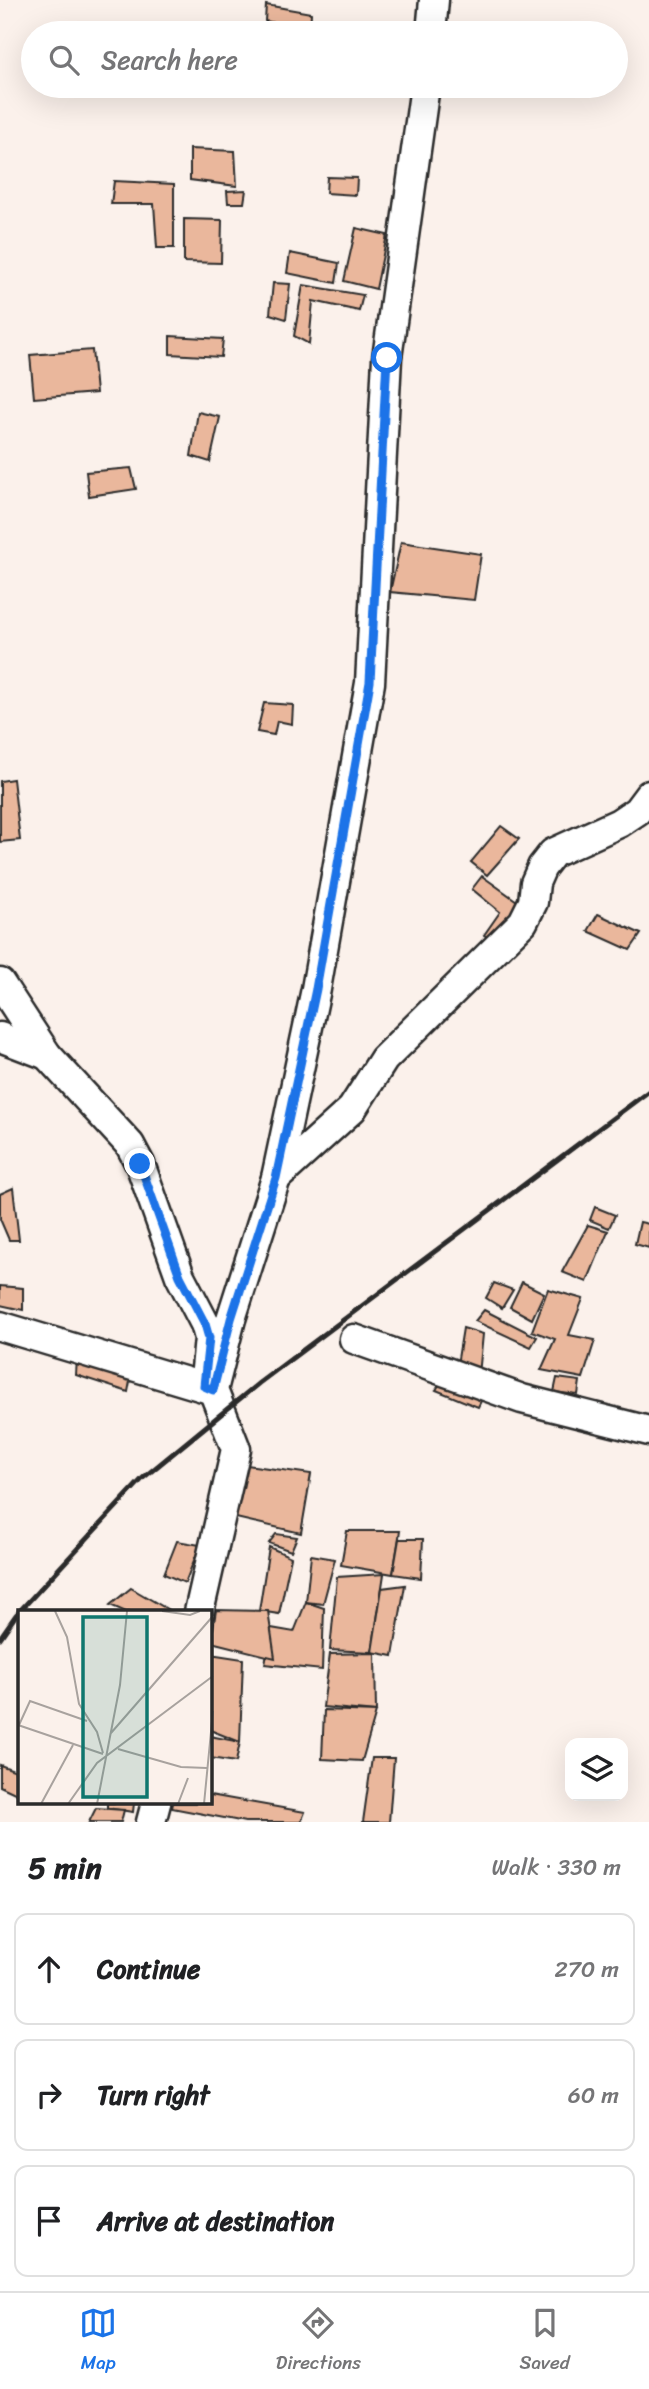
<!DOCTYPE html>
<meta charset="utf-8">
<style>
:root{--surface:#fff;--page:#f6f6f6;--text:#202124;--muted:#757577;--line:#e0e0e0;--accent:#1a73e8}
body{margin:0;font-family:Sriracha,sans-serif;background:var(--page);color:var(--text)}
.controls{position:absolute;right:21px;bottom:21px;display:grid;overflow:hidden;border-radius:14px;box-shadow:0 7px 28px #0002}
.controls button{width:63px;height:63px;display:grid;place-items:center;padding:0;border:0;border-bottom:2px solid var(--line);background:var(--surface);color:var(--text);font:35px sans-serif}
.stop{position:absolute;width:21px;height:21px;margin:-16px;border:5px solid #1a73e8;border-radius:50%;background:#fff}
.stop.end{background:#1a73e8;border-color:#fff;box-shadow:0 2px 7px #0008}
.list{margin:0;padding:0;list-style:none}
h2{display:flex;justify-content:space-between;align-items:center;height:91px;margin:0;padding:0 28px;font-size:30px}
h2 small{font-size:23px;font-weight:400;color:var(--muted)}
.list li{display:grid;grid-template-columns:46px 1fr auto;gap:21px;align-items:center;box-sizing:border-box;height:112px;margin:0 14px 14px;padding:0 14px;border:2px solid var(--line);border-radius:14px}
.list b{display:block;font-size:26px;white-space:nowrap}
.list em{font-size:23px;font-style:normal;color:var(--muted)}
.icon{flex:none;width:38px;height:38px;fill:none;stroke:currentColor;stroke-width:2;stroke-linecap:round;stroke-linejoin:round}
.map{position:relative;flex:none;width:649px;height:1822px;overflow:hidden}
.search{position:absolute;background:var(--surface);box-shadow:0 7px 28px #0002;left:21px;right:21px;top:21px;height:77px;display:flex;align-items:center;gap:18px;box-sizing:border-box;padding:0 24px;border-radius:38px;color:var(--muted);font-size:26px}
.sheet{height:469px;background:var(--surface)}
nav{display:flex;justify-content:space-around;align-items:center;box-sizing:border-box;height:98px;border-top:2px solid var(--line);background:var(--surface);font-size:19px;color:var(--muted)}
nav a{display:grid;justify-items:center;gap:4px}
nav .on{color:var(--accent)}
.map>svg:first-child{display:block}
.building{fill:#eab79c;stroke:#2b2b2b;stroke-width:2}
.lines{fill:none;stroke-linecap:round;stroke-linejoin:round}
.street-casing{stroke:#2b2b2b;stroke-width:33}
.street{stroke:#fff;stroke-width:28}
.rail{stroke:#2b2b2b;stroke-width:5}
.route{stroke:#1a73e8;stroke-width:9}
.inset-road{fill:none;stroke:#a8a29e;stroke-width:2}
.view{fill:#0f766e;fill-opacity:0.15;stroke:#0f766e;stroke-width:3.5}
.inset-edge{fill:none;stroke:#2b2b2b;stroke-width:3.5}
</style>
<div class="map">
<svg width="649" height="1822" viewBox="0 0 649 1822">
<rect width="100%" height="100%" fill="#fbf1eb"/>
<filter id="ink" filterUnits="userSpaceOnUse"><feTurbulence type="fractalNoise" baseFrequency=".0143" numOctaves="2"/><feDisplacementMap in="SourceGraphic" scale="14" xChannelSelector="R" yChannelSelector="G"/><feConvolveMatrix kernelMatrix="1 2 1 2 8 2 1 2 1" color-interpolation-filters="sRGB"/></filter>
<g filter="url(#ink)">
<g class="building">
<path d="M266 5 311 13 310 29 265 21Z"/>
<path d="M190 149 235 151 237 186 190 180Z"/>
<path d="M327 177 357 178 356 195 326 193Z"/>
<path d="M114 181 174 184V248H157L154 204H111Z"/>
<path d="M246 190 244 203H228L227 191Z"/>
<path d="M184 219 222 220 221 263 184 262Z"/>
<path d="M356 228 387 235 376 289 344 281Z"/>
<path d="M290 253 339 263 336 283 287 273Z"/>
<path d="M273 283 290 284 286 319 270 314Z"/>
<path d="M303 285 363 295 359 311 313 301 309 344 294 336Z"/>
<path d="M170 336 223 339 221 357 170 354Z"/>
<path d="M92 350 96 393 34 398 30 355Z"/>
<path d="M198 412 220 417 210 462 191 456Z"/>
<path d="M131 468 136 489 89 496 86 472Z"/>
<path d="M401 542 481 554 474 600 390 592Z"/>
<path d="M264 703 293 705 292 724 277 721 274 735 257 732Z"/>
<path d="M13 779 20 840 0 842V781Z"/>
<path d="M501 826 519 839 487 875 471 862Z"/>
<path d="M482 876 524 906 497 943 484 935 500 912 472 889Z"/>
<path d="M598 914 641 934 630 950 588 931Z"/>
<path d="M13 1188 19 1240H9L0 1219V1194Z"/>
<path d="M595 1207 615 1215 609 1228 590 1220Z"/>
<path d="M640 1222 649 1224V1248L635 1244Z"/>
<path d="M588 1225 608 1231 587 1282 562 1272Z"/>
<path d="M522 1282 544 1293 532 1319 510 1307Z"/>
<path d="M494 1283 513 1290 502 1308 486 1298Z"/>
<path d="M0 1286 23 1288V1310L0 1305Z"/>
<path d="M548 1289 583 1299 569 1335 595 1340 583 1378 541 1370 555 1339 532 1331Z"/>
<path d="M484 1310 537 1337 531 1347 475 1321Z"/>
<path d="M463 1328 483 1334 479 1375 456 1371Z"/>
<path d="M77 1358 131 1376 128 1392 76 1375Z"/>
<path d="M444 1377 485 1393 478 1407 436 1390Z"/>
<path d="M557 1378 580 1381 578 1395 554 1392Z"/>
<path d="M247 1465 311 1474 301 1533 236 1518Z"/>
<path d="M347 1531H400L393 1574 341 1565Z"/>
<path d="M276 1534 297 1537 291 1551 269 1543Z"/>
<path d="M399 1539H423L421 1578 393 1574Z"/>
<path d="M177 1541 200 1545 185 1583 164 1574Z"/>
<path d="M269 1547 291 1557 279 1614 259 1611Z"/>
<path d="M311 1555 335 1559 323 1604 306 1602Z"/>
<path d="M384 1574 372 1652 330 1650 337 1577Z"/>
<path d="M405 1585 393 1656 372 1652 382 1588Z"/>
<path d="M131 1588 172 1612H126L110 1605Z"/>
<path d="M306 1602 324 1608 322 1670 265 1664 271 1628 294 1632Z"/>
<path d="M216 1610 268 1611 275 1658 211 1642Z"/>
<path d="M375 1653 376 1712 323 1707 330 1654Z"/>
<path d="M210 1654 243 1659 240 1742 210 1730Z"/>
<path d="M324 1710 376 1712 362 1761 322 1759Z"/>
<path d="M210 1736 240 1742 236 1762 210 1758Z"/>
<path d="M372 1758H394L389 1822H363Z"/>
<path d="M0 1765 19 1772V1795L0 1786Z"/>
<path d="M210 1795 305 1812 301 1822H245L172 1808 173 1803H210Z"/>
<path d="M107 1803H134L133 1812 107 1808Z"/>
<path d="M96 1808 124 1810 121 1822H89Z"/>
</g>
<g class="lines">
<g class="street-casing">
<g id="street">
<path d="M431 33 434 0"/>
<path d="M0 983 47 1055 130 1145 140 1164 180 1276 205 1324 209 1338 206 1369"/>
<path d="M0 1037 47 1055"/>
<path d="M276 1178 352 1109 384 1059 523 922 533 902 535 883 542 867 553 853 619 823 637 811 649 795"/>
<path d="M0 1326 213 1390"/>
<path d="M354 1339 522 1399 649 1431"/>
<path d="M199 1612 236 1449 213 1390 231 1319 276 1178 316 989 370 683 387 358 425 86"/>
<path d="M151 1822 156 1803"/>
</g>
</g>
<use href="#street" class="street"/>
<path class="rail" d="M0 1638 16 1615 143 1478 259 1383 649 1091"/>
</g>
</g>
<g class="lines" filter="url(#ink)">
<path class="route" d="M140 1164 180 1276 205 1324 209 1338 204 1386 213 1390 231 1319 276 1178 316 989 370 682 387 358"/>
</g>
<g transform="translate(18 1610)">
<rect width="194" height="194" fill="#fbf1eb"/>
<path class="inset-road" d="M37 1 49 27 61 94 79 122 85 143M144 1 172 5 182 1M0 115 85 144M1 115 12 91 69 111M93 123 195 6M100 139 163 157 189 158M23 194 55 135M50 194 79 153 195 66M79 194 102 75 109 1M160 194 170 168M186 194 195 101"/>
<path class="view" d="M65 7H129V187H65Z"/>
<rect width="194" height="194" class="inset-edge"/>
</g>
</svg>
<div class="controls">
<button><svg class="icon" aria-label="layers" viewBox="0 0 24 24"><path d="M12 4l9 5-9 5-9-5zM3 14l9 5 9-5"/></svg></button>
</div>
<div class="stop" style="left:387px;top:358px"></div>
<div class="stop end" style="left:140px;top:1164px"></div>
<div class="search"><svg class="icon" aria-label="search" viewBox="0 0 24 24"><circle cx="10" cy="10" r="6"/><path d="M15 15l6 6"/></svg>Search here</div>
</div>
<section class="sheet">
<h2>5 min<small>Walk · 330 m</small></h2>
<ul class="list">
<li><svg class="icon" aria-label="ahead" viewBox="0 0 24 24"><path d="M12 20V5M6 11l6-6 6 6"/></svg><div><b>Continue</b></div><em>270 m</em></li>
<li><svg class="icon" aria-label="right" viewBox="0 0 24 24"><path d="M7 20v-9h11M14 6l5 5-5 5"/></svg><div><b>Turn right</b></div><em>60 m</em></li>
<li><svg class="icon" aria-label="arrive" viewBox="0 0 24 24"><path d="M6 21V4h12l-3 4 3 4H6"/></svg><div><b>Arrive at destination</b></div></li>
</ul>
</section>
<nav>
<a class="on"><svg class="icon" aria-label="map" viewBox="0 0 24 24"><path d="M3 6l6-2 6 2 6-2v14l-6 2-6-2-6 2zM9 4v14M15 6v14"/></svg>Map</a>
<a><svg class="icon" aria-label="directions" viewBox="0 0 24 24"><path d="M12 3l9 9-9 9-9-9zM9 14v-3h6M13 9l2 2-2 2"/></svg>Directions</a>
<a><svg class="icon" aria-label="saved" viewBox="0 0 24 24"><path d="M7 4h10v16l-5-4-5 4z"/></svg>Saved</a>
</nav>
